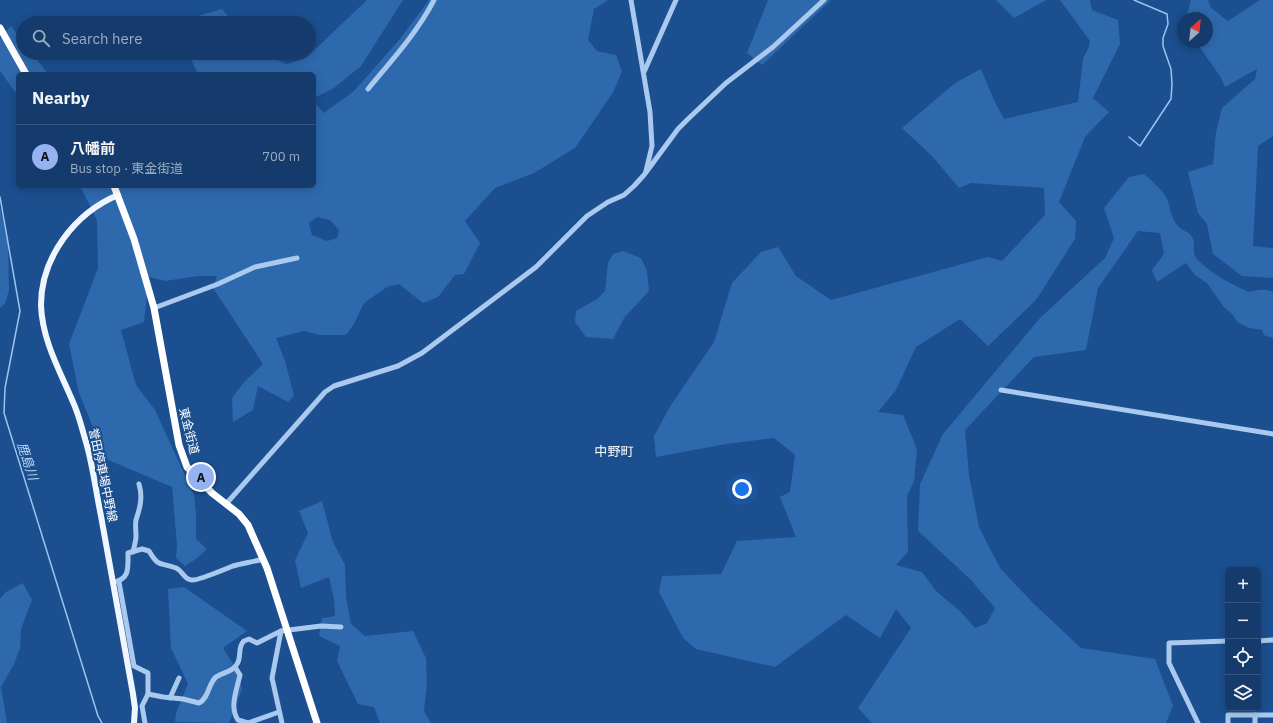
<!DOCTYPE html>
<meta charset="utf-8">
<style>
:root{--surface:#143b6b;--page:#214673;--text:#f1f3f6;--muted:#9dadc1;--line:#33557e;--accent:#95b2f1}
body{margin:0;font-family:"IBM Plex Sans","Noto Sans JP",sans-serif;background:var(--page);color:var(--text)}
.controls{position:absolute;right:12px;bottom:12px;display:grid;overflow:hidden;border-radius:6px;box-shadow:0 2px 10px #0003}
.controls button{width:36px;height:36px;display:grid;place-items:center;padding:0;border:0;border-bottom:1px solid var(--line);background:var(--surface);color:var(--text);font:20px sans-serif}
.compass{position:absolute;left:1177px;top:12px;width:36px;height:36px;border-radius:50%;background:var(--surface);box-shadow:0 2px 10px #0003;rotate:27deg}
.you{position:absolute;left:742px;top:489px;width:14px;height:14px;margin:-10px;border:3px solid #fff;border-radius:50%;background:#1a73e8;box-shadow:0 0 0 6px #1a73e833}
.badge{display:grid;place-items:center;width:26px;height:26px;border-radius:50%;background:var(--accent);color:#111;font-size:13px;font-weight:700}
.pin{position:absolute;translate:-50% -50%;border:2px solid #fff;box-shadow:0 1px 4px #0006}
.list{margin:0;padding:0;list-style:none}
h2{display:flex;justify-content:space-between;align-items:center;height:52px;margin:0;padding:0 16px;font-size:17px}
h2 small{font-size:13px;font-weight:400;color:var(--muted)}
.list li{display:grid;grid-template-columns:26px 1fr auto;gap:12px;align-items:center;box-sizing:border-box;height:64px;padding:0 16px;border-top:1px solid var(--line)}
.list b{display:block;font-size:15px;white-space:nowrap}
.list p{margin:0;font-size:13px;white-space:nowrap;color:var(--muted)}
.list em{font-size:13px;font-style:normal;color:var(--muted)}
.icon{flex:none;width:22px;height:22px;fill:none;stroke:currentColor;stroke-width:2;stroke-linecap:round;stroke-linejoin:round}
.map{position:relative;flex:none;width:1273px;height:723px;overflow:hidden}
.search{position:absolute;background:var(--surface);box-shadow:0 2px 10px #0003;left:16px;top:16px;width:300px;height:44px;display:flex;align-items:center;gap:10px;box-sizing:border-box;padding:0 14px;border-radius:22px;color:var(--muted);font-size:15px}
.panel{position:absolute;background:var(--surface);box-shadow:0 2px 10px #0003;left:16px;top:72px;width:300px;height:116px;border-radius:6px}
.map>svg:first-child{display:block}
.green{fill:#2e69ad;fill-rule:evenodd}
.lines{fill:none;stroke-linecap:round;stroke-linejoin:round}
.stream{stroke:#9cc4f0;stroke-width:1.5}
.minor{stroke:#a9c9ee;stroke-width:5}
.major{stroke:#f0f6ff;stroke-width:6}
.highway{stroke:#fff;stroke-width:7}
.labels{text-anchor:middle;stroke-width:4;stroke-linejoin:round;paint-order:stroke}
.street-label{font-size:12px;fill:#fff;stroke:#1b4f8f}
.neighbourhood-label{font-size:13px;fill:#fff;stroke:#1b4f8f}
.water-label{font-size:13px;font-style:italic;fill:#b5d3f5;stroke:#1b4f8f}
</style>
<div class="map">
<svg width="1273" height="723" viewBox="0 0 1273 723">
<rect width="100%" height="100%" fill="#1b4f8f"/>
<g class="green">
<path d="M367 0H403L361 66 334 88 314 98V74H198L188 53H260L263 55 287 64 306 58Z"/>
<path d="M429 0H608L594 9 588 40 597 51 616 55 622 72 612 94 575 148 534 173 495 188 465 221 480 243 464 274 455 275 438 297 423 303 399 284 387 287 364 303 354 324 346 335H320L304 331 276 338 285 361 294 396 288 402 258 386 253 410 233 422 232 398 244 382 263 364 213 288 217 276H198L165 281 149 277 144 322 121 330 136 385 155 410 194 495 196 513V539L207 549 196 559 185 566 176 558 177 545 172 487 106 459 79 393 69 344 98 268 97 220 80 186H314V102L324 113 354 91 400 39ZM317 217 330 220 339 230 337 238 327 241 312 235 309 223Z"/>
<path d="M768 0H831L762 65 747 53Z"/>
<path d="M996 0H1046L1014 18Z"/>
<path d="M1060 0H1090L1092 10 1118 20 1120 44 1093 98 1109 112 1085 137 1059 202 1076 221 1075 239 1036 300 988 346 960 319 916 347 896 390 878 412 903 415 917 449 914 481 907 496 908 552 896 565 922 572 937 592 961 612 975 628 987 623 995 608 970 579 918 531 920 484 943 434 1040 318 1105 258 1114 238 1104 208 1129 177 1144 174C1152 181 1162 189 1167 199 1171 208 1171 220 1179 227 1184 232 1190 231 1193 239 1196 245 1191 253 1197 259 1211 274 1231 284 1249 292 1257 290 1266 288 1273 292V338L1264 335 1262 330 1249 328 1237 322 1233 315 1223 306 1207 283 1195 275 1186 263 1157 282 1152 270 1164 254 1160 233 1138 231 1098 288 1086 350 1034 357 965 430 969 475 979 527 1000 568 1032 602 1081 648 1155 659 1173 706 1166 723H872L858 708 911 628 896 609 880 638 846 615 775 667 696 649 683 638 659 592 662 576 721 574 737 541 796 537 780 497 790 492 795 455 774 438 726 444 656 457 654 436 671 405 714 342 732 283 761 252 778 247 796 276 831 300 988 257 1002 261 1045 215 1044 188 971 183 959 188 933 157 902 128 955 83 981 69 994 100 1004 119 1078 102 1083 59 1089 46 1090 41Z"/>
<path d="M1191 0H1208L1211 8 1228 21 1260 0H1273V136L1258 146 1253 246 1273 248V278L1242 276 1213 254 1207 224 1198 213 1188 172 1213 164 1216 132 1222 108 1255 79 1257 69 1225 87 1220 76 1196 42H1207V18H1186Z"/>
<path d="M222 9 234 23H174Z"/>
<path d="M11 26 23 42V53H32L48 74H18V96L0 71V39Z"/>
<path d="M0 207 8 241 9 290 5 304 0 308Z"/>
<path d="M623 251 641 258 647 271 649 291 624 318 613 339 586 337 575 322 576 311 597 299 605 291 608 263 613 254Z"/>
<path d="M322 501 333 542 345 565 346 597 351 624 365 636 413 631 426 658 427 682 424 711 431 723H380L374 707 358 704 337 661 340 646 319 636 322 618 335 616 334 599 329 577 301 588 295 560 308 533 299 511Z"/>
<path d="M23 583 32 600 21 629 20 648 14 664 1 687 7 723H0V599L6 592Z"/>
<path d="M184 587 247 631 223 648 237 670 242 689 229 723 175 722 176 713 188 684 171 648 168 589Z"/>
</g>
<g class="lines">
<g class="stream">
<path d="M1129 137 1140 146 1171 99 1172 84 1171 69 1163 46V38L1168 24 1167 14 1134 0"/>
<path d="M0 197 20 311 5 388 4 413 98 716 102 723"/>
</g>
<g class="minor">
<path d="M631 0 650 112 652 146 646 171"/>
<path d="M644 72 676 0"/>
<path d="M368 89C391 61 417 33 434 0"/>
<path d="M154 308 218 284 255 267 297 258"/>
<path d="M1001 390 1273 434"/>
<path d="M226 504 325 392 334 386 398 366 422 353 536 267 587 216 608 202 624 195 634 186 644 175 678 129 688 119 726 83 773 47 824 0"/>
<path d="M133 552C134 547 136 541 136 536 136 531 135 525 136 520 140 508 143 497 139 484"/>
<path d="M113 582C130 580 128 567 128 553L142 549 149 551C159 568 160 562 176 568 183 571 184 580 192 580 198 581 225 569 233 566 243 563 253 562 263 559"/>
<path d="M119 582 134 666 148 673V694L142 706 145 723"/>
<path d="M281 631 272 678 282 723"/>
<path d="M1258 641 1273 640"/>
<path d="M235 667 240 675C237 689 229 707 238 720L248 723 279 712"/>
<path d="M148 694 163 697 183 699 199 703C209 698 208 684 216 677 223 672 233 672 237 664 242 657 237 647 244 641L249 639 257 643 281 631 321 626 341 627"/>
<path d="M170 698 179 678"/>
<path d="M1255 715V723"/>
<path d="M1198 723 1169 663V643L1228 641"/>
<path d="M1228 723V715H1273"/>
</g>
<path class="major" d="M118 195C75 213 41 257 41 305 42 340 60 371 73 402 79 415 82 429 86 442 93 466 96 492 101 516 112 575 122 635 133 694L135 708 134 723"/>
<g class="highway">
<path d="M0 28 26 74"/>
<path d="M114 186 134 239 154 308 179 445 187 467 212 493 239 514 248 525 267 568 317 723"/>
</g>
</g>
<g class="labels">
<g class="street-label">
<text transform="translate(189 431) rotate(76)" y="4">東金街道</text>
<text transform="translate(103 475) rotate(78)" y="4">誉田停車場中野線</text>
</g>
<g class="neighbourhood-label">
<text x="614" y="456">中野町</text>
</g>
<g class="water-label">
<text transform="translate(28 461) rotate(72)" y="5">鹿島川</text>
</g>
</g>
</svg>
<div class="controls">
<button>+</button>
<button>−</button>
<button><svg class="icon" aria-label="locate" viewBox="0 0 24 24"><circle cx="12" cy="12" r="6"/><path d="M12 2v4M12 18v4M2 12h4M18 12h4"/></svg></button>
<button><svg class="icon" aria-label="layers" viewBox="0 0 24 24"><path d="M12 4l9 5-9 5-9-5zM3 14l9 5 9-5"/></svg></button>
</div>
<svg class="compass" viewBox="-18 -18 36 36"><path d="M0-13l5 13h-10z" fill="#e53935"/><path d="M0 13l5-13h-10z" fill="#9dadc1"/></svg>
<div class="you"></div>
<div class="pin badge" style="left:201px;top:477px">A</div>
<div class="search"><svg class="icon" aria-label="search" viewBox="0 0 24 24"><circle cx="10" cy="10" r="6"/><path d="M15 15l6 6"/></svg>Search here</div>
<section class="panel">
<h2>Nearby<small></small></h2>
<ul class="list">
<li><span class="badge">A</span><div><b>八幡前</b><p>Bus stop · 東金街道</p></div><em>700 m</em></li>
</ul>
</section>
</div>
